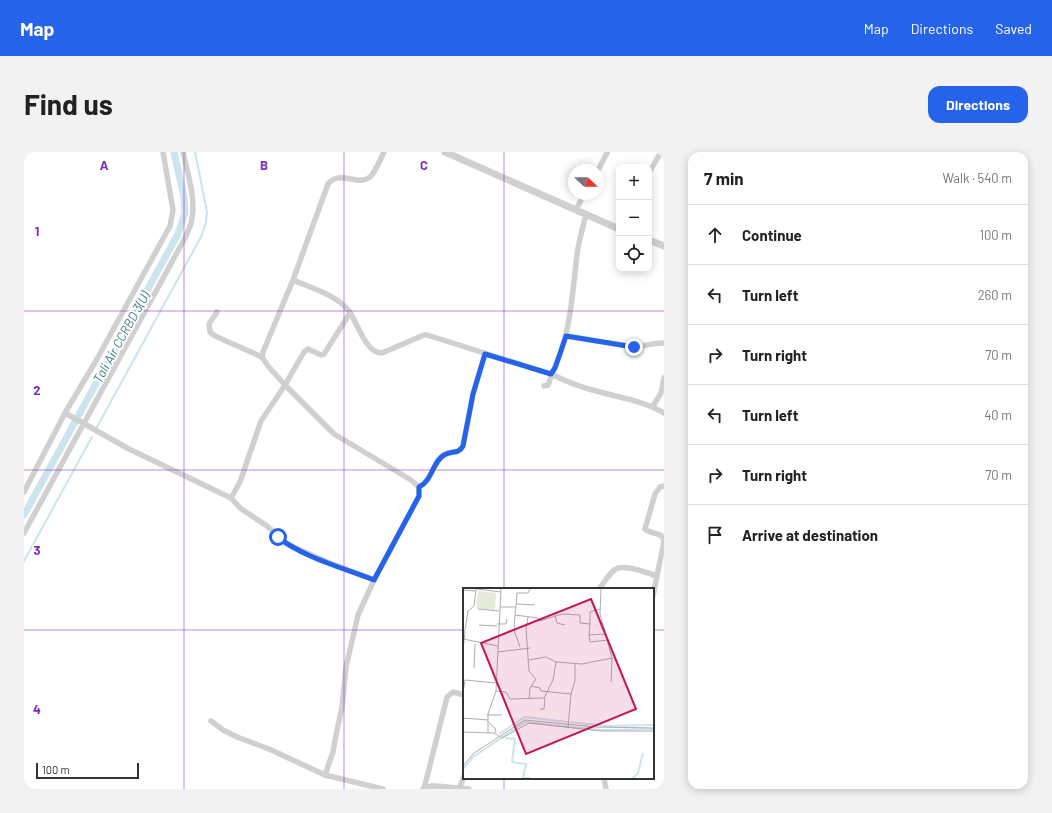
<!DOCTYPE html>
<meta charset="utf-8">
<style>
:root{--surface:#fff;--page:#f2f2f2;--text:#222;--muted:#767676;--line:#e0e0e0;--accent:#2563eb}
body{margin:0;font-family:Barlow,sans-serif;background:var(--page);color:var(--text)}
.controls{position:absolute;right:12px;top:12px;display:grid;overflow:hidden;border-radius:8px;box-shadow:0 2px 10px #0003}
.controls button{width:36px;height:36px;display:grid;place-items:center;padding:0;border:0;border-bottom:1px solid var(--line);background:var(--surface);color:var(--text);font:20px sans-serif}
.compass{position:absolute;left:544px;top:12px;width:36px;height:36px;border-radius:50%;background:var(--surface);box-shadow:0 2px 10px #0003;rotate:112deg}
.scale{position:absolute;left:12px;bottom:10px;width:103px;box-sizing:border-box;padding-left:4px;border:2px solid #333;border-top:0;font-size:11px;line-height:14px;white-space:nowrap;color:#333;-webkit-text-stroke:3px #fff;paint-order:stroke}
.stop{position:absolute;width:12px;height:12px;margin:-9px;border:3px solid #2563eb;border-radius:50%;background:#fff}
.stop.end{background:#2563eb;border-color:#fff;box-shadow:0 1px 4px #0008}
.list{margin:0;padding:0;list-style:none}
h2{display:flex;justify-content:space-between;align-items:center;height:52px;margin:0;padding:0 16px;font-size:17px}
h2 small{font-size:13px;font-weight:400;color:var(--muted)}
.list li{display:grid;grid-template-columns:26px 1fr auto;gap:12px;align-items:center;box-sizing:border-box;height:60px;padding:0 16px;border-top:1px solid var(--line)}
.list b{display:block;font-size:15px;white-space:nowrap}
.list em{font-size:13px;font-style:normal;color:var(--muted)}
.icon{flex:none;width:22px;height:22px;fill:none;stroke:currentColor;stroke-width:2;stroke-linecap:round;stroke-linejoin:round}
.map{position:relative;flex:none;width:640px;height:637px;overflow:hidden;border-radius:12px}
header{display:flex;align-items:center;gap:24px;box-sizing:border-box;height:56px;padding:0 20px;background:var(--accent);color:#fff}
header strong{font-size:19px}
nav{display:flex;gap:22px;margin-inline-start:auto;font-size:14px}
.intro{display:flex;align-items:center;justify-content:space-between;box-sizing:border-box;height:96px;padding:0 24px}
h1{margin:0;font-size:28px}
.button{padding:10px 18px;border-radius:12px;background:var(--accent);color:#fff;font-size:14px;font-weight:700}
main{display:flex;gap:24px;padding:0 24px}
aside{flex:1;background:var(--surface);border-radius:12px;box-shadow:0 2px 10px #0003}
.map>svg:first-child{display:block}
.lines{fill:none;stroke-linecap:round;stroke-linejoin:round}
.stream{stroke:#cbe4ed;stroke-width:2}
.canal{stroke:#cbe4ed;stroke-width:7}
.minor{stroke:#d0d0d0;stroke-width:5.5}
.tertiary{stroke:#d0d0d0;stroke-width:7}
.route{stroke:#2563eb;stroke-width:5}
.grid{fill:none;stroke:#7b2cbf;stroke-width:1;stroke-opacity:0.55}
.labels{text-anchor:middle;stroke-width:4;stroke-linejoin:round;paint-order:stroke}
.water-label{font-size:13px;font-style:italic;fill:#3b7b92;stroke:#fff}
.inset-river{fill:none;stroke:#cbe4ed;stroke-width:2}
.inset-road{fill:none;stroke:#adadad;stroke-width:1}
.view{fill:#c2185b;fill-opacity:0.15;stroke:#c2185b;stroke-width:2}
.inset-edge{fill:none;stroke:#333;stroke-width:2}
.grid-label{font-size:13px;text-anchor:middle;font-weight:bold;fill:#7b2cbf;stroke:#fff;stroke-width:4;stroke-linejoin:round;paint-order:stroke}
</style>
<header>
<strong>Map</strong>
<nav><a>Map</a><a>Directions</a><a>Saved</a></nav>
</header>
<div class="intro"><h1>Find us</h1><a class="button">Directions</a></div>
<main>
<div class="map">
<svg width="640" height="637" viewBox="0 0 640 637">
<rect width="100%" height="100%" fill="#fff"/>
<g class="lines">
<g class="stream">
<path d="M73 275 178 83 182 70 183 60 171 0"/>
<path d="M0 409 68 285"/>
</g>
<path class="canal" d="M0 363 154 82 161 61 160 45 150 0"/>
<g class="minor">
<path d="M574 18 583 1"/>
<path d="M625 21 637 0"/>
<path d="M552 58 560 42"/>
<path d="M269 128C287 136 313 143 325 159 333 170 342 202 358 201L400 183H403L527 222C543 230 559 236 576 240 598 246 620 249 640 261"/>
<path d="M193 160 185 172 186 180 191 184 238 205"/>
<path d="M542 184 609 195C619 195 631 190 640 191"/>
<path d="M520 234 524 233C526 229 526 225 528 221 548 182 548 138 554 96 556 85 559 74 562 63"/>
<path d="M629 254 637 241 640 226"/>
<path d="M41 261 105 297 207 346 216 330 237 269 261 233 280 200 284 197 297 203 300 202 326 161"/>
<path d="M395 335C409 328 408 310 420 303 427 298 434 303 439 294L449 242 461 202"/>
<path d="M0 340 41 261 73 207 146 74 149 58 139 0"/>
<path d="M207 346 216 356 243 374 263 392 301 409 350 428"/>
<path d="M0 381 161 86C164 80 167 73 168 66 172 48 163 18 159 0"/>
<path d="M575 437C580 431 585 421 592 417 600 412 624 421 633 424"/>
<path d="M629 444 640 389C638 379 627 383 621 377L631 342 636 335 640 334"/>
<path d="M187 569 199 578 213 585 245 597 301 623 359 637"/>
<path d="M301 623 309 600 312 583 318 555 322 515 334 463 350 428 395 344V335L387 328 310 282 261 233 244 214 238 205 239 200 269 128 304 32C316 17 334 35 346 25 352 19 356 8 360 0"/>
<path d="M580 626 582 637"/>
<path d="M436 635 440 624"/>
<path d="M399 637 407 634H412L445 637"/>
<path d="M400 637 423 545 429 540 440 543"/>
</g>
<g class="tertiary">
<path d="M421 0 595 77"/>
<path d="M625 88 640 94"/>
</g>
</g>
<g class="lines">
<path class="route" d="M254 385C276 404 322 417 350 428L395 344V335C409 328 408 310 420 303 427 298 434 303 439 294L449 242 461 202 527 222 531 216 542 184 610 195"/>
</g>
<path class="grid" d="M160 0V637M320 0V637M480 0V437M0 159H640M0 318H640M0 478H440M629 478H640M480 626V637"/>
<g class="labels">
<g class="water-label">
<text transform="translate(97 185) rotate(-61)" y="5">Tali Air CCRBD 3(U)</text>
</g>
</g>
<g transform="translate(439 436)">
<rect width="191" height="191" fill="#fff"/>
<path d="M15 3 33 5 32 22 13 20Z" fill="#e5eadb"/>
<path class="inset-river" d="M107 134 143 138 191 137M36 146 62 129 105 134M42 150 52 151 49 174 63 176 60 190H67M0 181 10 169 62 134 139 142 191 141M170 190 175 185 180 165"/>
<path class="inset-road" d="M14 1 38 4M138 1 137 26 149 70 148 94M0 2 13 3M54 16 72 17M37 19H53L54 5H65L67 1M53 19 52 27 75 30 77 33 99 26 117 27V35L127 36 126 47 142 46M15 21 36 23M52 27 51 42 57 59M92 27 94 35 102 37M65 29 63 41 66 83 73 91 67 100 66 110M34 36H43L44 31M127 36V24L137 21M16 37 34 38M0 41 2 44 0 62M2 42 5 23 11 18 13 1M126 47 127 54 145 52M0 51 35 58M35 64 67 60M66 72 83 69 93 74M11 80 12 56M68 98 77 100 78 103 108 106 105 140M33 103 43 104 47 111 81 110 90 92 93 74 119 76 149 70M0 105 2 92 33 95M108 106 112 93V76M77 121H81L82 110M24 127H39M0 130 25 132M25 134 32 140 33 145M0 144 31 145 39 150 66 135 138 143H191M25 144V126L33 103 38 1M0 178 11 165 62 132 133 139 191 140"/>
<path class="view" d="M128 11 173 121 63 166 18 55Z"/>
<rect width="191" height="191" class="inset-edge"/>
</g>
<g class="grid-label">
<text x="80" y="18">A</text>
<text x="240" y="18">B</text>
<text x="400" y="18">C</text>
<text x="13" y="84">1</text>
<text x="13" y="243">2</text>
<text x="13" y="403">3</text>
<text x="13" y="562">4</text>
</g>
</svg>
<div class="controls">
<button>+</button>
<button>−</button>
<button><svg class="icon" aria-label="locate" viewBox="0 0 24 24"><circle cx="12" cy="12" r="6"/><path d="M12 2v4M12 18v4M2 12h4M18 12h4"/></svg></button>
</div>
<svg class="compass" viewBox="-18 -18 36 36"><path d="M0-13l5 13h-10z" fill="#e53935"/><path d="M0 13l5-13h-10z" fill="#767676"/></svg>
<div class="scale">100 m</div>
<div class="stop" style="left:254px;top:385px"></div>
<div class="stop end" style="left:610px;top:195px"></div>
</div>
<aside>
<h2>7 min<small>Walk · 540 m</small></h2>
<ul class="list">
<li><svg class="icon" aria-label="ahead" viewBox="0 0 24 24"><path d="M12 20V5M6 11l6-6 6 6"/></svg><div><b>Continue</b></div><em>100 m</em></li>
<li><svg class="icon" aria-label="left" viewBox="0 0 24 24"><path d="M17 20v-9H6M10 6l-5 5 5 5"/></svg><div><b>Turn left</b></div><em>260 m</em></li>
<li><svg class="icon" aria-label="right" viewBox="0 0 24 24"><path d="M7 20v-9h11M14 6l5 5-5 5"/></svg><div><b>Turn right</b></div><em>70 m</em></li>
<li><svg class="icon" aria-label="left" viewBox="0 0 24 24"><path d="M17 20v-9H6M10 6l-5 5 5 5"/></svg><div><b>Turn left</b></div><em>40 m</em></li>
<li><svg class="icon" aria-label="right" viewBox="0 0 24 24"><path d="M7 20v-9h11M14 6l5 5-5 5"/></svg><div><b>Turn right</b></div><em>70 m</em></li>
<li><svg class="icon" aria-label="arrive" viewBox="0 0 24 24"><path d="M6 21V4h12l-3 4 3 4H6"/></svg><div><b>Arrive at destination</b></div></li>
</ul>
</aside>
</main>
